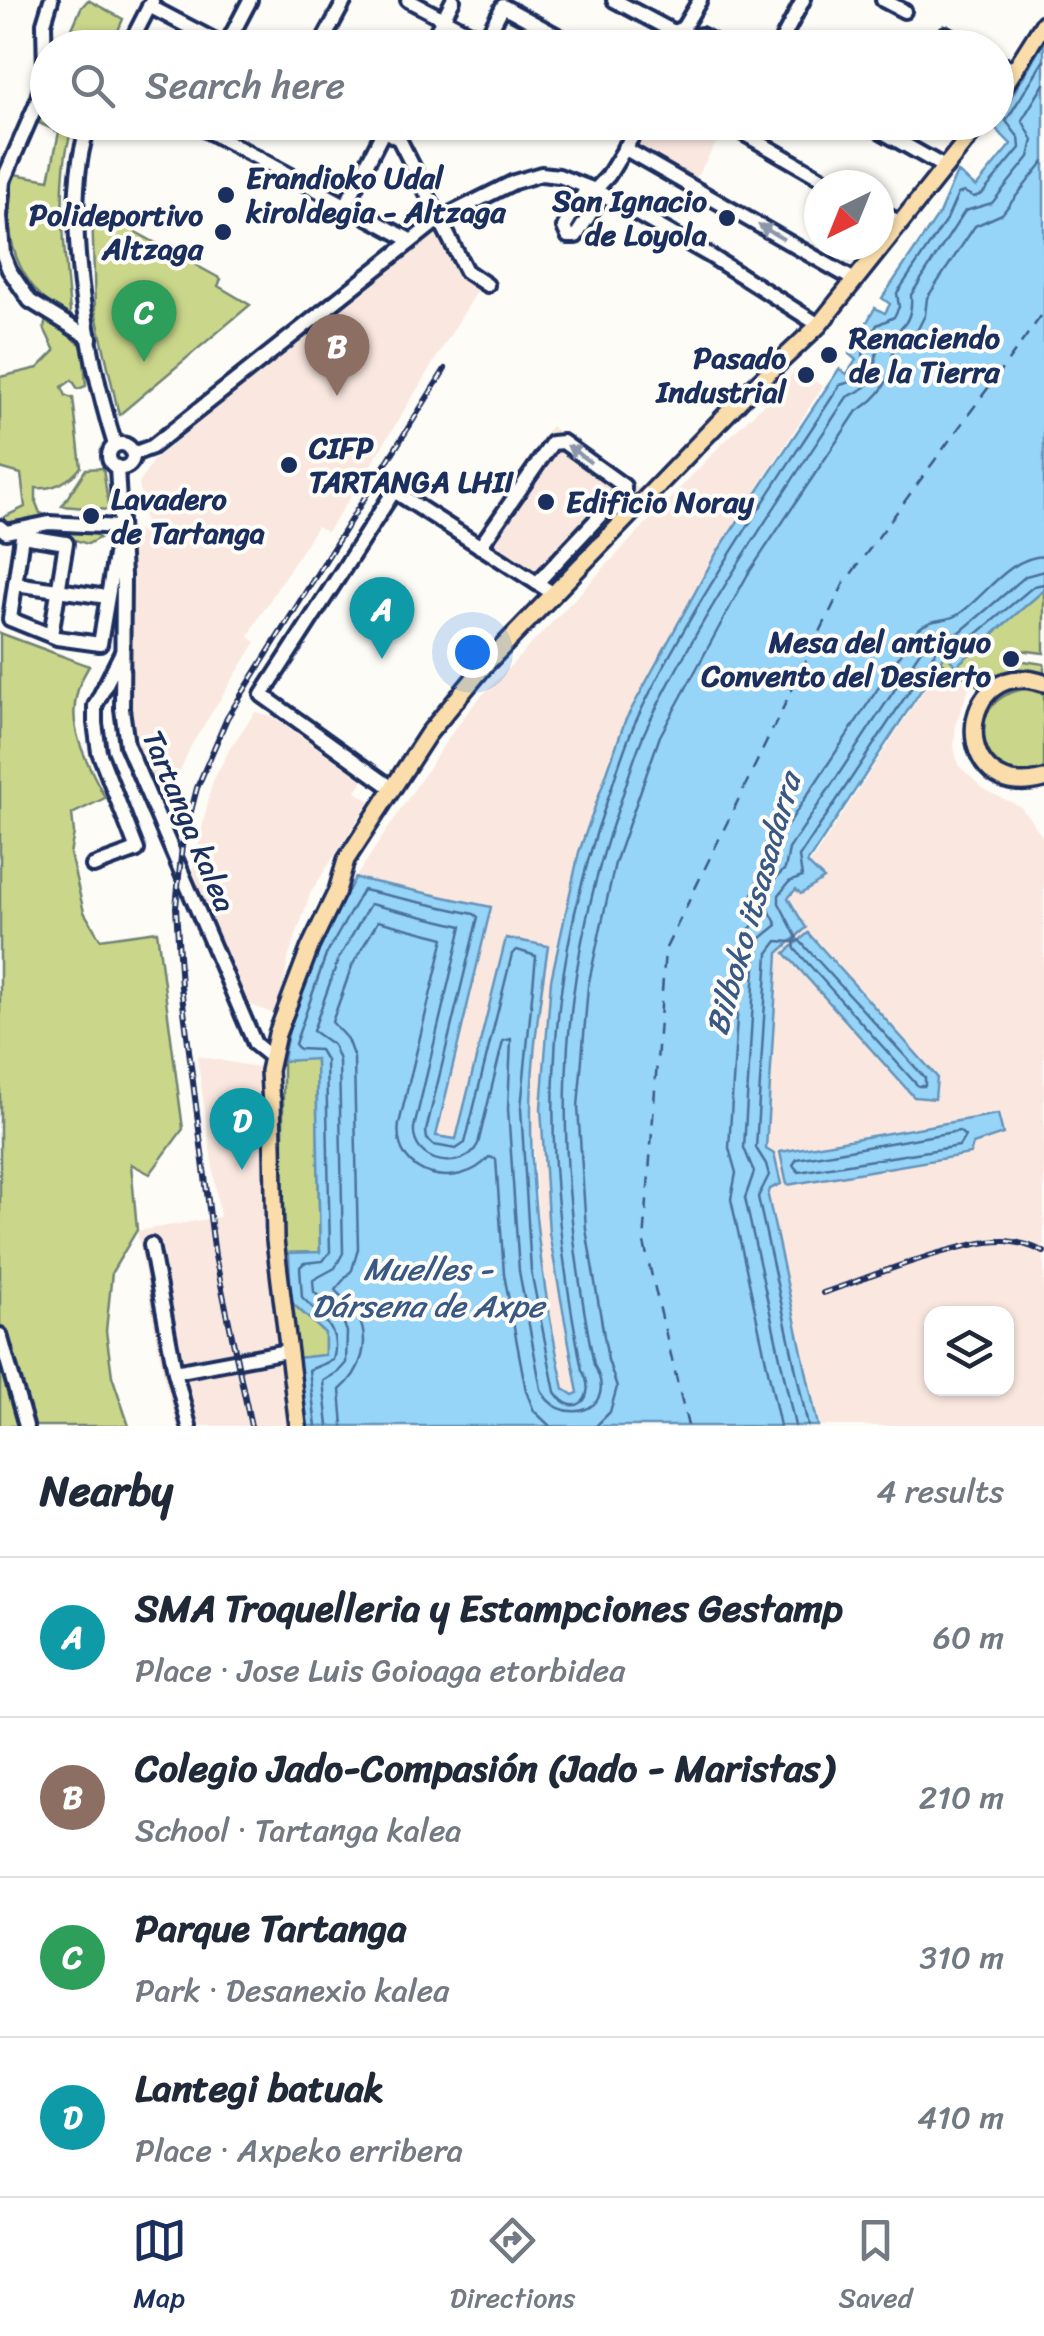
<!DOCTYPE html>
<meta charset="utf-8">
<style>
:root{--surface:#fff;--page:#f2f2f3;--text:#1f2937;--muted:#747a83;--line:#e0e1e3;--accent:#1b2f5e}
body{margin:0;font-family:Sriracha,sans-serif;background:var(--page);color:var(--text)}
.controls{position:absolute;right:30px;bottom:30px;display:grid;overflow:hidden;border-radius:20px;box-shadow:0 2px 8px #0004}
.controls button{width:90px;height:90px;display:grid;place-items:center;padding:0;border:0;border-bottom:2px solid var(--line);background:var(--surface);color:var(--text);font:50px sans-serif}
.compass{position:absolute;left:804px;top:170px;width:90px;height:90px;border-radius:50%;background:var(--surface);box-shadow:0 2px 8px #0004;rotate:223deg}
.you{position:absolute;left:472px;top:652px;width:35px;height:35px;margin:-25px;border:8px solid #fff;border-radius:50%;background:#1a73e8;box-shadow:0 0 0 15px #1a73e833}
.badge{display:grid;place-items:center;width:65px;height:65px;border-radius:50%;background:var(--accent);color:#fff;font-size:32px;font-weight:700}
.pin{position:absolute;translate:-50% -82px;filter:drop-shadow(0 2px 5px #0008)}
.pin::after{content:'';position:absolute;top:52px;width:35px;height:30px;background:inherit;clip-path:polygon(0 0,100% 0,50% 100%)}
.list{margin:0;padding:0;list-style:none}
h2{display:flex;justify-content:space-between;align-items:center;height:130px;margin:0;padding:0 40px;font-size:42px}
h2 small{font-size:32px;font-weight:400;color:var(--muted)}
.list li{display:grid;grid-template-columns:65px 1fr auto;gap:30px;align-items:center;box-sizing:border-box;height:160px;padding:0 40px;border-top:2px solid var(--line)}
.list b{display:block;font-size:38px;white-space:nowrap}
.list p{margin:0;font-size:32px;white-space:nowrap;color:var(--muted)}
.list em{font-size:32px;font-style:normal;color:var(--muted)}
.icon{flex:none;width:55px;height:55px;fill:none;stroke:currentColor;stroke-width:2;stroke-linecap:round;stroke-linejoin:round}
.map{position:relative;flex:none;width:1044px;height:1426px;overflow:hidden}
.search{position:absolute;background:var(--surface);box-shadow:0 2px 8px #0004;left:30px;right:30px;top:30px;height:110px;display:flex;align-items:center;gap:25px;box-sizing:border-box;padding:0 35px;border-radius:55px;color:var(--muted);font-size:38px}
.sheet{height:770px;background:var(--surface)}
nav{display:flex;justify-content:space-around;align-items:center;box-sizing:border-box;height:140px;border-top:2px solid var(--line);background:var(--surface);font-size:28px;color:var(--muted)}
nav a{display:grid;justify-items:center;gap:5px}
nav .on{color:var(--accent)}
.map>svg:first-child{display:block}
.built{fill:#fae8e0;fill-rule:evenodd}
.green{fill:#cad78a;stroke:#728374;stroke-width:2.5}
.water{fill:#96d5f7;stroke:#6593ba;stroke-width:2.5}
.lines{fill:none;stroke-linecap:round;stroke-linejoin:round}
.shore{stroke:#4c719b;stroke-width:2.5}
.ferry{stroke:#3a5884;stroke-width:2.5;stroke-dasharray:12 10;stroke-linecap:butt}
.minor-casing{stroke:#1b2f5e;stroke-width:20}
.major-casing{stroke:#1b2f5e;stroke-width:22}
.minor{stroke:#fdfcf7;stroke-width:12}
.major{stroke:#faddab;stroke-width:15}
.rail-casing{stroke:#1b2f5e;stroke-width:6}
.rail{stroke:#fdfcf7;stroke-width:2.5;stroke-dasharray:8;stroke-linecap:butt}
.oneway{fill:#8c96aa}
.poi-dot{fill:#1b2f5e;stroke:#fdfcf7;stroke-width:4}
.labels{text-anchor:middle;stroke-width:8;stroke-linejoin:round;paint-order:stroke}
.poi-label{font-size:30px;font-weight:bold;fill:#1b2f5e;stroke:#fdfcf7;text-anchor:start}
.street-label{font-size:30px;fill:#1b2f5e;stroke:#fdfcf7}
.water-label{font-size:32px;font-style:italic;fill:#3a5884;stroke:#fdfcf7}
</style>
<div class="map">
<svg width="1044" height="1426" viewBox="0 0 1044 1426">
<rect width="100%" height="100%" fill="#fdfcf7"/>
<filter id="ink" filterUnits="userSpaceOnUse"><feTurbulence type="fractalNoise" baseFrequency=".01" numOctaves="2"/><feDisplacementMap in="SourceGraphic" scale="20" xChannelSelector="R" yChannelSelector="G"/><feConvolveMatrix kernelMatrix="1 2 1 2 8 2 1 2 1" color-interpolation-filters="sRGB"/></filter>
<g filter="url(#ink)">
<g class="built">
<path d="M652 122 708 123 723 131 695 180 636 147Z"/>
<path d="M434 231 458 275 479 288 353 494 327 532 317 526 256 622 249 637 256 642 192 744 166 801 159 807 132 735 128 661 130 612 125 545 127 529 146 530 139 484 153 460Z"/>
<path d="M795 369 823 386 716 554 625 721 579 852 556 948 544 1040 541 1108 549 1233 573 1376 579 1389 573 1395 564 1389 541 1269 531 1107 538 1018 548 946 505 938 456 1140 435 1136 491 907 355 878 449 737 474 704 722 444 786 383Z"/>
<path d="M551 426 644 492 557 585 483 536 479 530Z"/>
<path d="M942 662 971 683 956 723 954 747 958 765 985 790 1021 807 1044 838V1426H818L768 1196 770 1189 781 1184 774 1154 766 1149 778 953 788 898 796 888 823 879 809 865ZM932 1314H1006V1388H932Z"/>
<path d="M255 712 272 716 363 780 356 792 370 801 311 892 289 956 277 1015 246 1003 192 874 212 783 229 750Z"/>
<path d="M197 1056 262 1068 267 1213 279 1343 294 1426H177L163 1374 137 1231 220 1217Z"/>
</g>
<g class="green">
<path d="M88 0 123 19 111 47H64L81 8Z"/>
<path d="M47 90 48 122 75 123C53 167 66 271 71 321 16 284 0 239 14 174L49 180 59 132 39 123Z"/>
<path d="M92 208 221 279 218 286 250 305 119 415 95 310Z"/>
<path d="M46 319 83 346 86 386 78 389 72 380 62 387 66 396 73 398 81 467C71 480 53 490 36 488V503L40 513 92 531 99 538 88 544C71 539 22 522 7 524L4 517 25 507 21 474 0 468V377L38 368 55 351 44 328Z"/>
<path d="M103 468 109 510 62 506 86 469Z"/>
<path d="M1044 590V653L1019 650 1017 660 1044 664V673C1018 668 1000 669 979 687L941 661 946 653 956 665Z"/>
<path d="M0 633 89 666C58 715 82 751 105 798L72 814 74 833 70 854 84 912 100 939 157 931 183 1129 150 1174 131 1164 137 1230 112 1272 106 1331 112 1376 129 1426H0Z"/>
<path d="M1026 689 1044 694V769C983 794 954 699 1026 689Z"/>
<path d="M316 1058 320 1252 289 1253 290 1274 283 1244V1061Z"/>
<path d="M291 1302 325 1333V1355L297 1358Z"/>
</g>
<g class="water">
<path d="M1044 42V590L956 666 945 654 807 863 824 879 801 894 796 889 788 898 806 928 778 953 766 1149 774 1154 781 1184 770 1189 768 1196 818 1426H306L297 1358 325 1355V1333L291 1302 289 1253 320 1252 316 1059 283 1061C292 996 325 935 355 878L491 907 436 1136 456 1139 506 938 548 946C540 999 532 1053 531 1107 530 1200 544 1298 564 1389L573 1395 578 1393 549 1233 541 1108 551 980 579 852 625 721 716 554 839 369 847 374 856 360 849 354 875 308 885 313 890 304 882 298 939 214 957 172 976 187 1011 144 992 125 996 122Z"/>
<path d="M808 933 937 1077 935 1099 914 1097 785 953Z"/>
<path d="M998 1114 1003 1134 973 1144 970 1154 787 1185 780 1152Z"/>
</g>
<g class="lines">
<g class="shore">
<path d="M799 940 925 1078V1086H918L795 949 794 943Z"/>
<path d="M959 1131 965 1136 959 1146 799 1172 793 1165 797 1159Z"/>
<path d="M316 1426 309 1370 333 1360C342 1329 321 1317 302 1297L300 1267 304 1263 323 1261 330 1252 326 1060 320 1050 299 1049 295 1044 326 955 363 890 474 914 478 917 426 1131 427 1139 434 1145 456 1149 465 1143 512 954 517 950 536 956 521 1108 531 1271 555 1392C573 1420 599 1399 582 1370 543 1166 537 1000 607 801 616 775 624 747 635 723 692 603 769 495 840 385L854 381 864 367 863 349 877 325 894 317 899 307 897 293 947 219 958 194 964 192 974 197 982 194 1020 148 1019 138 1006 121 1044 60"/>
<path d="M328 1426 323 1381 338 1372 346 1363 347 1332 342 1318 314 1292 313 1280 335 1268 343 1253 339 1060 333 1045 313 1031 338 960 370 904 462 926 414 1128C411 1163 463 1174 478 1144L503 1041 511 1039 508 1109 519 1271 541 1389C555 1426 622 1416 594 1365 555 1165 550 1001 619 806 628 780 635 752 647 727 703 611 776 505 847 397 889 381 867 358 883 339 890 332 889 336 897 331 910 323 912 308 911 295L965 211 992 203 1029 157 1033 140 1022 120 1044 84"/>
<path d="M343 1426 340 1390C361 1372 372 1342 357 1315 352 1305 342 1298 335 1290L352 1270 358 1249 354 1058 347 1039 332 1022 352 966 378 921 444 938 399 1124C392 1177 459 1192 489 1157L496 1159 504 1274 526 1391 534 1411 550 1426"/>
<path d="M596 1426 610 1412 617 1387 608 1360 586 1229 578 1107 588 986 615 863 660 736 748 574 857 411C880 398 893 378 893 352L917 331 925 315 927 298 975 226 1002 214 1044 161"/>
<path d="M780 1426 731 1199 736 1173 729 1148 741 952 746 935 756 921C748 895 754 886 767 865 772 858 773 848 777 841L916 631C932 616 945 623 959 614 986 595 1009 557 1044 556"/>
<path d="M795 1426 745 1198 754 1172 744 1148 756 951 761 938 777 925 767 906 766 894 771 883 785 869 789 849 927 641 941 633H959L1026 576 1044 571"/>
<path d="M808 1426 758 1197 769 1175 766 1164 756 1148 768 953 777 941 793 942 797 938 779 903V895L789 882 802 877 799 857 937 649 946 645 960 648 1034 586 1044 584"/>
</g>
<path class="ferry" d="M688 1426 644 1243 665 950 843 585 1044 312"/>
<g class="minor-casing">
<g id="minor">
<path d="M51 0 44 23 45 73 36 105 3 181 0 216 3 255 9 270 30 301 90 338"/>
<path d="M408 0 485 41"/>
<path d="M614 0 674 32 683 28"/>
<path d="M883 0 904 11"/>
<path d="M149 6 229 48"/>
<path d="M689 37 701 35 725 48"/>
<path d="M783 38 803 0"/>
<path d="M226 46 250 0"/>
<path d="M128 48 152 1"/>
<path d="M319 48 345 0"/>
<path d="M428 48 453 0"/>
<path d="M481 48 503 6 567 41 563 48"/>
<path d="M688 48 691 41 683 28 700 0"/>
<path d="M938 48 946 34 971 48"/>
<path d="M996 61 1014 70"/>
<path d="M90 122C58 204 89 362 115 445"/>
<path d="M191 122 410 240"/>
<path d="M369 122 399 139 466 271 487 285"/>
<path d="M724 122 833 185"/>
<path d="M865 122 946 168"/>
<path d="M624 148 856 281"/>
<path d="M587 188 564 227 568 236H576L602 195"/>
<path d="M595 190 608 176 641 122"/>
<path d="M346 205 388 122"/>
<path d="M879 211 900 223"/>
<circle cx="121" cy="456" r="12"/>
<path d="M133 454 152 447 438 220 514 182 541 174 559 176 595 190 709 255 819 325"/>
<path d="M117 467 123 575 122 709 127 745 255 1044 271 1057"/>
<path d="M0 527 6 532 49 523 119 527"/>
<path d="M480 547 552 443 563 442 624 486V490L537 583"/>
<path d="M15 584 100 596"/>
<path d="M51 635 66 543 22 536 10 619 57 638 100 644 116 549"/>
<path d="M392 788 262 695 394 491 554 594"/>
<path d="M93 866 137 850 99 752 95 723V706L121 654"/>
<path d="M151 1245 175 1372"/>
<path d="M0 1335 26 1426"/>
<path d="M189 1426 175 1372 287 1351"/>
</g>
</g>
<g class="major-casing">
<g id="major">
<path d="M996 99 1044 23"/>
<path d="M1044 683C954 653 948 805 1044 779"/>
<path d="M272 1099 275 1240 298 1426"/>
<path d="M271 1106 269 1071 277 1034 310 947 337 891 346 860 428 734 486 664 747 393 819 325 981 122"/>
</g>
</g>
<use href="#minor" class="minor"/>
<use href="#major" class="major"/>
<g class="rail-casing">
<g id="rail">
<path d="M823 1293C868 1278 962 1239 1006 1241 1020 1242 1032 1246 1044 1252"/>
<path d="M251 1426 215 1256 181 987 176 907 182 846 197 788 227 718 445 369"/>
</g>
</g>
<use href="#rail" class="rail"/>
</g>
<defs><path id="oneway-solid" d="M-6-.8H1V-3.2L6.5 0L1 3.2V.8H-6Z" transform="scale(2.5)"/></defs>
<g class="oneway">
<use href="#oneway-solid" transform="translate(771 232) rotate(-150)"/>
<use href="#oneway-solid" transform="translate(579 454) rotate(-144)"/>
</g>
</g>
<g class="poi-dot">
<circle cx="226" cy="195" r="10"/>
<circle cx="727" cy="218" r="10"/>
<circle cx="223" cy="232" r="10"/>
<circle cx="829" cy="355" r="10"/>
<circle cx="806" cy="375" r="10"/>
<circle cx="289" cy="465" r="10"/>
<circle cx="546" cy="502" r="10"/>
<circle cx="91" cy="516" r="10"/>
<circle cx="1011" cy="659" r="10"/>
</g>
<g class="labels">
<g class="poi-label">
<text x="246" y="188">Erandioko Udal<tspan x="246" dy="34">kiroldegia - Altzaga</tspan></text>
<text x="707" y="211" text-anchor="end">San Ignacio<tspan x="707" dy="34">de Loyola</tspan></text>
<text x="203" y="225" text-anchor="end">Polideportivo<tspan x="203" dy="34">Altzaga</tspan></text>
<text x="849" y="348">Renaciendo<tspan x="849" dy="34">de la Tierra</tspan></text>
<text x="786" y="368" text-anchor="end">Pasado<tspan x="786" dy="34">Industrial</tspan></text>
<text x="309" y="458">CIFP<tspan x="309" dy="34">TARTANGA LHII</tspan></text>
<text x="111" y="509">Lavadero<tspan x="111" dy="34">de Tartanga</tspan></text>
<text x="566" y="512">Edificio Noray</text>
<text x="991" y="652" text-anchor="end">Mesa del antiguo<tspan x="991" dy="34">Convento del Desierto</tspan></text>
</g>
<g class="street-label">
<text transform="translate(189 821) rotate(67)" y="10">Tartanga kalea</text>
</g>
<g class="water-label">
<text transform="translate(753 904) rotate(-74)" y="11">Bilboko itsasadarra</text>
<text x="428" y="1280">Muelles -<tspan x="428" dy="37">Dársena de Axpe</tspan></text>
</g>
</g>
</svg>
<div class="controls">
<button><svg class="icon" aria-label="layers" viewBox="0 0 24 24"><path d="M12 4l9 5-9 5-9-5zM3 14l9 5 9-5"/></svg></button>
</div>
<svg class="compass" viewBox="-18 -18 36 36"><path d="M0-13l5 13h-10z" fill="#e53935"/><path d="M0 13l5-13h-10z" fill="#747a83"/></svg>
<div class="you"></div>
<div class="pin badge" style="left:382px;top:659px;background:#0f9aa8">A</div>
<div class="pin badge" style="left:337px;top:396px;background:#8d6e63">B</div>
<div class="pin badge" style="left:144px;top:362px;background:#2e9e5b">C</div>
<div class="pin badge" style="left:242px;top:1170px;background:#0f9aa8">D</div>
<div class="search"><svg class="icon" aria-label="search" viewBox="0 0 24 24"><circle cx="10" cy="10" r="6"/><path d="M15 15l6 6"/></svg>Search here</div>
</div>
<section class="sheet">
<h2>Nearby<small>4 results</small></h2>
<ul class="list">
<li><span class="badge" style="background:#0f9aa8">A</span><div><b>SMA Troquelleria y Estampciones Gestamp</b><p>Place · Jose Luis Goioaga etorbidea</p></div><em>60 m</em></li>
<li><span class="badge" style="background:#8d6e63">B</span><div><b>Colegio Jado-Compasión (Jado - Maristas)</b><p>School · Tartanga kalea</p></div><em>210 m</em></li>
<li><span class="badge" style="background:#2e9e5b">C</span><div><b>Parque Tartanga</b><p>Park · Desanexio kalea</p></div><em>310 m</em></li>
<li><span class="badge" style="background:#0f9aa8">D</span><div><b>Lantegi batuak</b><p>Place · Axpeko erribera</p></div><em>410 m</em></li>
</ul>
</section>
<nav>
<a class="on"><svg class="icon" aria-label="map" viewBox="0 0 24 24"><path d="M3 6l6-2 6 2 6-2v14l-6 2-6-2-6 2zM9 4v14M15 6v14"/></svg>Map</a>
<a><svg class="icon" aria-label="directions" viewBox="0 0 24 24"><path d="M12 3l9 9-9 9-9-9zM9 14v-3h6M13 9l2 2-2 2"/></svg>Directions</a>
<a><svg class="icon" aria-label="saved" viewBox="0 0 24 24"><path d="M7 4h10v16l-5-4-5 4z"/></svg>Saved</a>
</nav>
